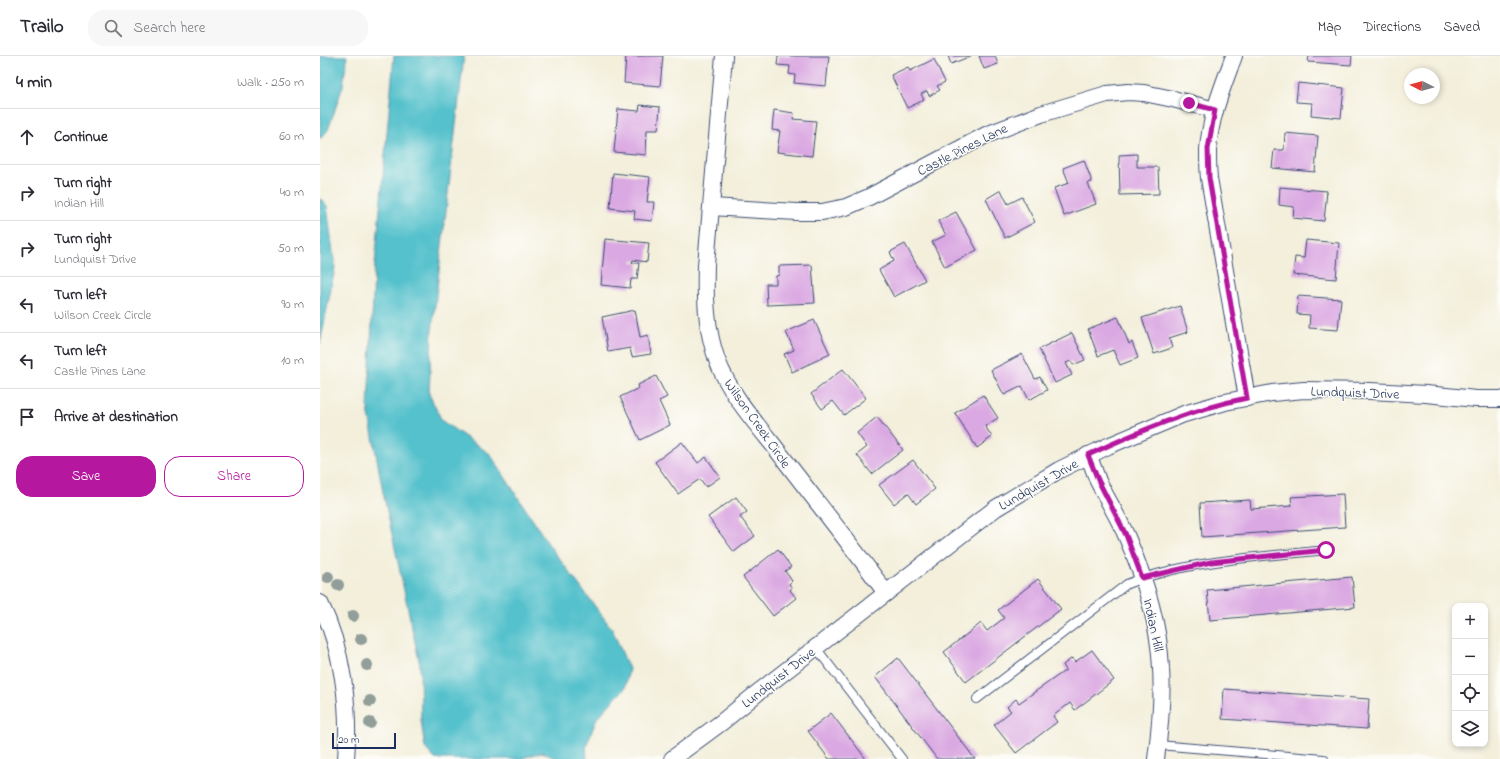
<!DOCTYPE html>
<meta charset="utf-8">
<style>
:root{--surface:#fff;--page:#f7f7f7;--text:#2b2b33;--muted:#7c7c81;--line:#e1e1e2;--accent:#b5179e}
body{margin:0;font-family:"Indie Flower",sans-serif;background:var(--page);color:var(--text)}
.controls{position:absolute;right:12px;bottom:12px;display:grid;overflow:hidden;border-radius:8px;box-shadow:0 2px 6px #0003}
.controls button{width:36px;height:36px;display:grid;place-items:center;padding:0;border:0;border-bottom:1px solid var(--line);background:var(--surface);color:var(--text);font:20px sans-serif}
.compass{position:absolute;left:1084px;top:12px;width:36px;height:36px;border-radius:50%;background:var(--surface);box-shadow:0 2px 6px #0003;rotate:276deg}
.scale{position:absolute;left:12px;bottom:10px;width:64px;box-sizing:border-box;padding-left:4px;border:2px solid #1b2f5e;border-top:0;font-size:11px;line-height:14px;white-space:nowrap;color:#1b2f5e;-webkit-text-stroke:3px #fdfcf7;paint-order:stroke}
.stop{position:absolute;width:12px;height:12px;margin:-9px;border:3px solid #b5179e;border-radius:50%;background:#fff}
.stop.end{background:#b5179e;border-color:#fff;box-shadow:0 1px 4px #0008}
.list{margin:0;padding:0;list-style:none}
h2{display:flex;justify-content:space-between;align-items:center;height:52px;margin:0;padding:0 16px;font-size:17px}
h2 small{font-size:13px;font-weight:400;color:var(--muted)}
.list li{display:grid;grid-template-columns:26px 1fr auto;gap:12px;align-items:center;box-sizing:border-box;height:56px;padding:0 16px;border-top:1px solid var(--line)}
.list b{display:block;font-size:15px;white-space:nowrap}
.list p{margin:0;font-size:13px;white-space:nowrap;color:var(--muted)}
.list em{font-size:13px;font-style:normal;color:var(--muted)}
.actions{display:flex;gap:8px;padding:12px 16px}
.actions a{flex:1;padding:9px 0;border:1px solid var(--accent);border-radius:16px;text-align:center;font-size:14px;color:var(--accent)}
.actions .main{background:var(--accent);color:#fff}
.icon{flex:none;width:22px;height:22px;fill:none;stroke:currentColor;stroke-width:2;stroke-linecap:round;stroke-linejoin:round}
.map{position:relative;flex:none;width:1180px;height:703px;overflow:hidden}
header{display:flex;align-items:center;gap:24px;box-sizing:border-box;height:56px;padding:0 20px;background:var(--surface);border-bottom:1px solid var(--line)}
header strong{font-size:19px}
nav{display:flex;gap:22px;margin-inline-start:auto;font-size:14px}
.search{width:280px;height:36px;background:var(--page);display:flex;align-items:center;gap:10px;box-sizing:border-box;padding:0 14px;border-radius:16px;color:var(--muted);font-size:15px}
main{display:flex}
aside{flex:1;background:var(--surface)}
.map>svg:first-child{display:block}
.water{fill:#54c1cc;stroke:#387895}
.building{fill:#daa8e2}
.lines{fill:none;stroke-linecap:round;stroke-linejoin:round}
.service-casing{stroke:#3b4c71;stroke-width:10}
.minor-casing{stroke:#3b4c71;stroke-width:18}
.service{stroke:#fff;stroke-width:8}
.minor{stroke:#fff;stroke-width:16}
.tree{fill:#919e99}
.route{stroke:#b5179e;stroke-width:5}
.labels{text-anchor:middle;stroke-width:3;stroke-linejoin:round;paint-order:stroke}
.street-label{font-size:14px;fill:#1b2f5e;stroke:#fdfcf7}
</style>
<header>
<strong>Trailo</strong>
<div class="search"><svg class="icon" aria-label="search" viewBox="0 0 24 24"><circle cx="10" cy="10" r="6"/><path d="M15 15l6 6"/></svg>Search here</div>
<nav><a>Map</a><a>Directions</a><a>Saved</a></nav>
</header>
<main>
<aside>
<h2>4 min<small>Walk · 250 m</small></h2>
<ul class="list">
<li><svg class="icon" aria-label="ahead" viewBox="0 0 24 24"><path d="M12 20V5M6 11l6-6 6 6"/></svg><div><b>Continue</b></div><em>60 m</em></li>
<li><svg class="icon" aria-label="right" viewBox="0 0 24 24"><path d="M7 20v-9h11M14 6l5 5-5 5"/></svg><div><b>Turn right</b><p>Indian Hill</p></div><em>40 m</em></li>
<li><svg class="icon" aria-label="right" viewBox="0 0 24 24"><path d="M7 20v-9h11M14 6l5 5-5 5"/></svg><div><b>Turn right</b><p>Lundquist Drive</p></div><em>50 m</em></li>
<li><svg class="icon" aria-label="left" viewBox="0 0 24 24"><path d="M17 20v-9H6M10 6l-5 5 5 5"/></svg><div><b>Turn left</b><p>Wilson Creek Circle</p></div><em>90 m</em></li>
<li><svg class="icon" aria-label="left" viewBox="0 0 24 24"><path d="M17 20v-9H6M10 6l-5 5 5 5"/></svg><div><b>Turn left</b><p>Castle Pines Lane</p></div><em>10 m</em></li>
<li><svg class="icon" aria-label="arrive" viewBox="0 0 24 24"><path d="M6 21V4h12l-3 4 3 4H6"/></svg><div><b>Arrive at destination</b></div></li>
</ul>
<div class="actions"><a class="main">Save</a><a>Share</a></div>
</aside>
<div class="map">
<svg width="1180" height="703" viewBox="0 0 1180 703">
<rect width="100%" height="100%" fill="#fdfcf7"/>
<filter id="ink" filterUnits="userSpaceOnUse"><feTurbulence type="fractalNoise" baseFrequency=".025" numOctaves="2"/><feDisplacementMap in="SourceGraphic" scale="8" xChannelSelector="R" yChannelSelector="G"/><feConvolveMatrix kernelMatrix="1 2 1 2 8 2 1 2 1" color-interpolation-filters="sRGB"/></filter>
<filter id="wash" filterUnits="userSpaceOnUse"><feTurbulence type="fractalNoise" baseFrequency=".012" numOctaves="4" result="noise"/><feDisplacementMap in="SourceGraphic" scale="16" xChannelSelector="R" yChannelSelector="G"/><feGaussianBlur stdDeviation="0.9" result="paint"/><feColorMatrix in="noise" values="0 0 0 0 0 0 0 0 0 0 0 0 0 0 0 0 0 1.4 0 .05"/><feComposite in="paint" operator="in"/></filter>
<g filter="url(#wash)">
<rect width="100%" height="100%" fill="#f3efdb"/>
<g class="water">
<path d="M0 0H27L23 30 8 74 0 83Z"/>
<path d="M74 0H144L112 275 109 338 122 365 170 398 229 489 292 573 309 613 305 632 277 662 266 690 267 703H237L222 696 200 703H115L105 692 101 665 100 609 63 436 48 353 54 219Z"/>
<path d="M0 142 7 150 15 212 0 288Z"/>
</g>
<g id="blocks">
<g class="building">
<path d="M306 0H343L340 30 304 27Z"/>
<path d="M458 0H509L506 30 474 27 475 19 469 18 470 10 457 9Z"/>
<path d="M628 0H651L631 8Z"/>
<path d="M659 0H675L678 8 664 13Z"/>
<path d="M989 0H1032L1031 9 988 6Z"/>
<path d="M614 3 625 26 617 30 620 34 609 40 607 35 601 38 604 44 587 52 571 19 588 11 590 15Z"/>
<path d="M978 27 1024 32 1021 62 991 59 992 47 976 46Z"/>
<path d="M320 49 340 51 338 74H327L326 99 294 96 298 53 319 55Z"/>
<path d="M454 54 474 57 473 63 496 65 492 100 457 96 460 75 452 74Z"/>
<path d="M965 77 998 80 995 116 952 112 954 94H964Z"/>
<path d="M817 98V111H838L839 138 800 139 799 99Z"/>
<path d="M764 104 772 126 768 127 776 148 744 160 734 132 749 127 743 112Z"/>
<path d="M293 117 330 121 327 146H334L332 165 314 163 315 155 290 152Z"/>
<path d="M960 131 1007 135 1004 165 973 162 974 151 959 149Z"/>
<path d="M681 134 688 148 702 141 715 166 685 182 666 143Z"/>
<path d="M636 156 657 194 625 211 612 186 626 179 618 165Z"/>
<path d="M285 183 329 187 327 206 313 204 312 207H319L317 223H311L310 232 281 229Z"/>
<path d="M986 184 1019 187 1016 223 973 219 975 201 984 202Z"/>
<path d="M585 188 605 224 574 241 559 214 574 205 570 196Z"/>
<path d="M492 209 495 247 447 249 446 228H456V220L459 219V210Z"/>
<path d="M978 240 1021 243 1018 274 989 272 990 259 977 258Z"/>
<path d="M860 250 868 276 849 282 852 292 834 298 822 262Z"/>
<path d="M315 254 320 281 328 279 331 298 312 301 310 292 288 296 282 261Z"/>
<path d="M798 261 809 288 812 286 818 302 800 309 793 294 778 300 768 273Z"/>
<path d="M494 264 510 298 472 316 464 298 474 294 466 276Z"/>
<path d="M752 277 765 304 753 309 751 305 746 307 752 319 735 327 719 293Z"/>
<path d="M702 298 715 323 720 321 727 334 709 344 702 330 684 339 671 314Z"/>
<path d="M523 313 546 342 524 359 513 345 502 353 491 338Z"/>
<path d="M336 320 347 341 339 345 350 369 320 384 300 341 319 332 318 329Z"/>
<path d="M663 339 678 362 665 370 672 381 657 392 635 357Z"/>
<path d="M557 361 583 394 552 418 537 399 547 391 537 377Z"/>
<path d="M362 386 378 407 386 401 400 421 386 431 380 423 358 438 335 406Z"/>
<path d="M593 404 615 433 596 448 588 437 574 448 559 429Z"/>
<path d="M1023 438 1025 471 882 481 880 447 930 444 931 453 972 450 971 441Z"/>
<path d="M416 441 427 456 420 461 435 480 414 496 388 461Z"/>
<path d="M458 493 471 511 465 515 472 525 469 528 472 532 470 534 476 542 453 560 423 521Z"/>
<path d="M1032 521 1035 551 890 564 887 534Z"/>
<path d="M718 523 741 553 646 626 624 596 661 567 667 575 684 562 678 554Z"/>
<path d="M772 594 794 624 755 654 750 647 733 660 737 666 696 697 674 669 691 655 687 651 696 643 699 647 746 614 743 609 752 602 755 606Z"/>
<path d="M578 602 655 703H617L555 621Z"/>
<path d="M904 633 1049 643 1047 673 902 663Z"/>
<path d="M511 657 546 703H509L488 675Z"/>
</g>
</g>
</g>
<g filter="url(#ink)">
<use href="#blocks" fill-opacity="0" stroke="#3b4c71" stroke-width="1"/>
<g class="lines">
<g class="service-casing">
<g id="service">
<path d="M496 592 582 703"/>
<path d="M657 643 807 528C868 504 941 501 1006 494"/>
<path d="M838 689 1004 703"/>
</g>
</g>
<g class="minor-casing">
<g id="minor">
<path d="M404 0 386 209C385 242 386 273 397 304 409 336 433 364 454 390 491 439 530 487 566 537"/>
<path d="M914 0C903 30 890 61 888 94 888 103 888 113 889 122L927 342"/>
<path d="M391 151 477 156H502L526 151 549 141 666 79 721 58 787 38 808 36 824 37 853 43 895 54"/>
<path d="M768 399C772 408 775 417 778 425 787 443 798 461 806 479 824 520 839 567 841 612 843 642 840 673 836 703"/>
<path d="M0 547C23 593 30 652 26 703"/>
<path d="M352 703 402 666 441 634 676 452 739 414 788 390 864 358 905 346 952 337 984 334 1050 335 1106 338 1156 343H1180"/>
</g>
</g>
<use href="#service" class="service"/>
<use href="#minor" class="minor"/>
</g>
<g class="tree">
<circle cx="8" cy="521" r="6"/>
<circle cx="18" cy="529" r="6"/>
<circle cx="33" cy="560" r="6"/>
<circle cx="41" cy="583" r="6"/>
<circle cx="47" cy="609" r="6"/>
<circle cx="50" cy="645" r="6"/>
<circle cx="50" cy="667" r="6"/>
</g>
</g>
<g class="lines" filter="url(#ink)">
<path class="route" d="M869 47 895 54 888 93 889 122 927 342C872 353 819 375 768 399L778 424 806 479 822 522 891 506 1006 494"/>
</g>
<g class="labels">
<g class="street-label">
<text transform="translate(642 93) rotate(-27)" y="5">Castle Pines Lane</text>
<text transform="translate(1035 336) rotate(2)" y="5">Lundquist Drive</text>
<text transform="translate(438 367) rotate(55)" y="5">Wilson Creek Circle</text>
<text transform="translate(718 428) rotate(-30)" y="5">Lundquist Drive</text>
<text transform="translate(834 569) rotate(78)" y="5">Indian Hill</text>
<text transform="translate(458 621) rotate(-38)" y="5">Lundquist Drive</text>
</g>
</g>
</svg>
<div class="controls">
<button>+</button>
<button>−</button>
<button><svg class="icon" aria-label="locate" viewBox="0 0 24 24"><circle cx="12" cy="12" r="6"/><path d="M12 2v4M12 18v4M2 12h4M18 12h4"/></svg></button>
<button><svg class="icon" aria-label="layers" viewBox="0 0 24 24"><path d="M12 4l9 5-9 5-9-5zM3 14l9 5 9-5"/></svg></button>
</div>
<svg class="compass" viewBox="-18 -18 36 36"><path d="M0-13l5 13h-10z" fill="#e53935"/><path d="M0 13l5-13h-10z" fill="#7c7c81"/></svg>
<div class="scale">20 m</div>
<div class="stop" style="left:1006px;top:494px"></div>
<div class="stop end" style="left:869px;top:47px"></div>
</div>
</main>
